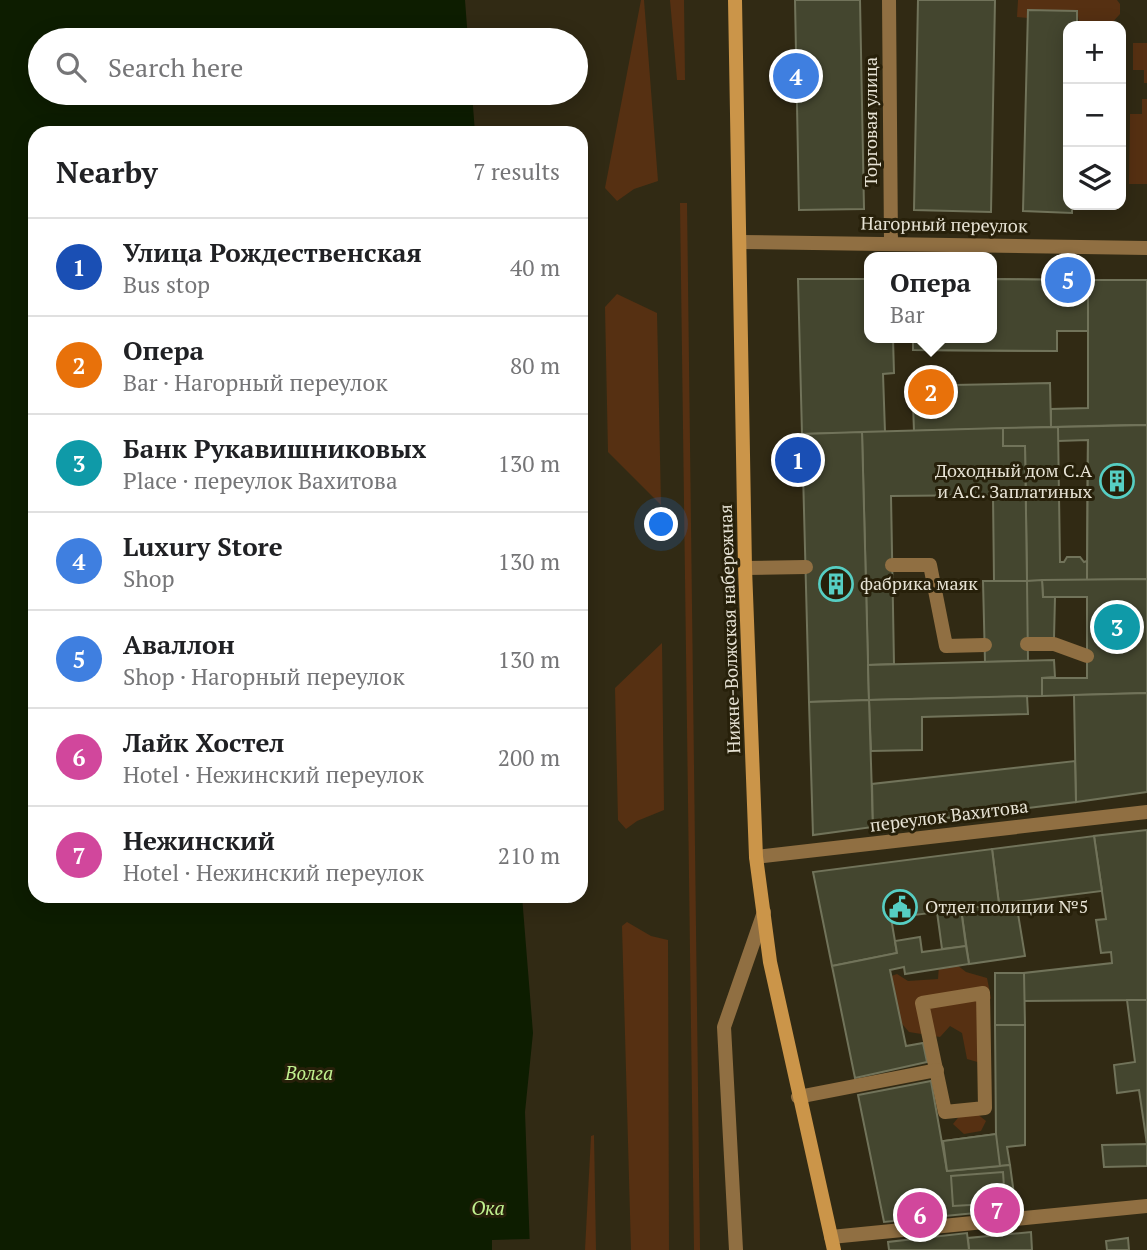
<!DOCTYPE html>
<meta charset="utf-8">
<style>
:root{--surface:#fff;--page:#f6f6f6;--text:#202124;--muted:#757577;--line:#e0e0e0;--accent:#7c3aed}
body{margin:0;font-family:"PT Serif",serif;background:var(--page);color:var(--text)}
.controls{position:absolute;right:21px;top:21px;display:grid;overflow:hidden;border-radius:14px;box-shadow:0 4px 18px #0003}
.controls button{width:63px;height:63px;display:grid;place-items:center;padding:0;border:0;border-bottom:2px solid var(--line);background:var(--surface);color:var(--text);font:35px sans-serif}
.you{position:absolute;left:662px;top:525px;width:24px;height:24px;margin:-18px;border:5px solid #fff;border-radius:50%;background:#1a73e8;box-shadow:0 0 0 10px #1a73e833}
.badge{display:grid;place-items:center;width:46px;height:46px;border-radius:50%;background:var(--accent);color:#fff;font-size:23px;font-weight:700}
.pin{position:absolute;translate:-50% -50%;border:4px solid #fff;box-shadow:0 2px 7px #0006}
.popup{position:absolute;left:864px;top:252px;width:133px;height:91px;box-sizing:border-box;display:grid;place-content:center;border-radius:14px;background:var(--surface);filter:drop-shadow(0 2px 5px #0005);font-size:23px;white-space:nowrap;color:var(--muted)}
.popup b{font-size:26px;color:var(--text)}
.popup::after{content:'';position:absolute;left:50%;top:100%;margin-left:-14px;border:14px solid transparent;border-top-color:var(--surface)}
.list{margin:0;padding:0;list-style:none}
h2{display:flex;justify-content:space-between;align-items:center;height:91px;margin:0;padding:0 28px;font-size:30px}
h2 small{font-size:23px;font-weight:400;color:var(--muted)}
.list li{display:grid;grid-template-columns:46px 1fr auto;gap:21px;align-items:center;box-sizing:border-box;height:98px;padding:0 28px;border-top:2px solid var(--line)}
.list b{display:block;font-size:26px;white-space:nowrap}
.list p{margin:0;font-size:23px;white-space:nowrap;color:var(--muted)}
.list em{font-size:23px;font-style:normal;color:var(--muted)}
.icon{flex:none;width:38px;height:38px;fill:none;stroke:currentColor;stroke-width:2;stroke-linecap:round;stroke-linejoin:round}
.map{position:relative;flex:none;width:1147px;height:1250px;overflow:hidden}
.search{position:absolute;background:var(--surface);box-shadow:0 4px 18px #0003;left:28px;top:28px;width:560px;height:77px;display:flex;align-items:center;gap:18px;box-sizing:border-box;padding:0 24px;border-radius:38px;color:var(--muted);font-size:26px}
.panel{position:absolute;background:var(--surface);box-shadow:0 4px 18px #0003;left:28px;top:126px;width:560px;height:777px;border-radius:21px}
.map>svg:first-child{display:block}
.green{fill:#563012}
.water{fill:#0d1d00}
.pier{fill:#312a14}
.building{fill:#44462f;stroke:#71735a;stroke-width:2}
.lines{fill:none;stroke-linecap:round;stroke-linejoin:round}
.service{stroke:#906f42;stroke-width:14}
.minor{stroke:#906f42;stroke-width:14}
.secondary{stroke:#cb9549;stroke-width:14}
.labels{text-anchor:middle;stroke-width:6;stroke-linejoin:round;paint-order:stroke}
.street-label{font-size:18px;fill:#e7e3d5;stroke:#27200a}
.poi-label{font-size:18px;fill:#e7e3d5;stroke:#27200a;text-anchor:start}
.water-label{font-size:19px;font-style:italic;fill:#c1f390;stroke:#27200a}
</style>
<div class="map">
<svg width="1147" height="1250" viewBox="0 0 1147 1250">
<rect width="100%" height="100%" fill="#312a14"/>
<g class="green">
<path d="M641 0H644L658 181 634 189 617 201 605 188Z"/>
<path d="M670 0H684L685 80H677Z"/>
<path d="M1018 0H1117L1120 4V14L1109 26H1080L1077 11 1029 10 1028 18 1017 17Z"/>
<path d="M1133 43H1147V83H1144V70H1133Z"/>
<path d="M1142 99H1147V184H1129L1130 114H1142Z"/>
<path d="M680 203H687L700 1250H694Z"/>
<path d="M617 294 657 313 661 505 608 452 605 307Z"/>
<path d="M662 643 664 810 637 821 626 829 618 820 615 688Z"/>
<path d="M627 922 651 936 668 940 669 1250H631L622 926Z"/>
<path d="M952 961 966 972 987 978 991 998 981 1013V1063L967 1059 962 1033 950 1026 940 1037 909 1032 880 998V980L897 974 908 981 938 979 939 965Z"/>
<path d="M976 1113 986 1121 981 1131 964 1134 953 1124 961 1114Z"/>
<path d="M594 1135 596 1250H585L591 1136Z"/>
</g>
<path class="water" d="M0 0H465L468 40H40V93H472L475 133H35V896H522L533 1033 525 1112 530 1250H0Z"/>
<path class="pier" d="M530 1239V1250H492V1240Z"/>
<g class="building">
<path d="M795 0H860L864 209 799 210Z"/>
<path d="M918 0H995L991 212 914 210Z"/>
<path d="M1028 10 1077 11V26H1068V205H1072V213L1023 211Z"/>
<path d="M798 279H870V338H893L894 373 883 374 885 432 802 434Z"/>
<path d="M992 279 1057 280V351L913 350V338H992Z"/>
<path d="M992 279 1088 280V331H1057V351L913 350V338H992Z"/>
<path d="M1088 280H1147V425L1051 427V409L1088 408Z"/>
<path d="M952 376 953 385 1050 383 1051 427 914 431 912 377Z"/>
<path d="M1147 425V579L1087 580 1088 426Z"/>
<path d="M1147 425V579L1087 580 1088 440 1058 441V427Z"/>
<path d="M1058 427 1060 562H1064L1067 557H1080L1084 562 1087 561V580L1027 581 1025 446H1003V428Z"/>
<path d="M1003 428V446H1025L1027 581H994L993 495 891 496 894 664 868 665 862 432Z"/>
<path d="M862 432 869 700 809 702 802 434Z"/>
<path d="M1147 579V693L1042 696V678H1087V597H1043L1042 580Z"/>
<path d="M1042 580 1043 597H1055L1054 638H1027V581Z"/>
<path d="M983 581H1027L1028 661 985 662Z"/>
<path d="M1054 660 1055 677 1042 678V696L869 700 868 665Z"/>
<path d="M1147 693V792L1076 802 1074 695Z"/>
<path d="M1027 696 1028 714 922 717V750L871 751 869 700Z"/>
<path d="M869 700 873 827 813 835 809 702Z"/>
<path d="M1075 761 1076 802 873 827 872 784Z"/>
<path d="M1147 830V1000L1024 1001V973L1112 963 1111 952 1101 953 1096 920 1106 919 1094 836Z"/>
<path d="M1094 836 1102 891 999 904 992 849Z"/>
<path d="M992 849 999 904 891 918 897 953 832 966 813 872Z"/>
<path d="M1016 902 1025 956 969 964 961 909Z"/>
<path d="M961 909 966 946 942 949 937 912Z"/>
<path d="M920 937 922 952 966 946 969 964 905 974 904 967 890 970 906 1046 923 1043 927 1062 855 1078 832 966 897 953 895 941Z"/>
<path d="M995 973H1024L1025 1025H995Z"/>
<path d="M1127 1000H1147V1144L1139 1090 1117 1093 1114 1065 1135 1062Z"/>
<path d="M995 1025H1025V1145L1007 1147 1010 1165 947 1171 943 1141 996 1134Z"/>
<path d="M931 1081 947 1171 1010 1165 1016 1209 884 1222 858 1095Z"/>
<path d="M996 1134 1000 1166 947 1171 943 1141Z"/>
<path d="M1147 1144V1166L1104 1167 1102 1145Z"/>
<path d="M1003 1172 1005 1203 953 1206 951 1176Z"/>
<path d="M1031 1232 1032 1250H969L968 1238Z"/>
<path d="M967 1233 969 1250H889L888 1242Z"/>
<path d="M1128 1238 1129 1250H1107L1106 1241Z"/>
</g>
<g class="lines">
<g class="service">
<path d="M889 0 891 243"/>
<path d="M892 565H930L946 646 985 645"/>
<path d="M745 568 806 567"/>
<path d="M1027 644H1054L1087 656"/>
<path d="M983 993 985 1108 945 1112 922 1003Z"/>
<path d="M798 1097 937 1070"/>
<path d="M736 1250 724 1027 764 912"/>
</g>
<g class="minor">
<path d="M740 242 1147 248"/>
<path d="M756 857 1147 812"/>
<path d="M831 1237 1147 1206"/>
</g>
<path class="secondary" d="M735 0 745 568 756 857 770 962 834 1250"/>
</g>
<defs>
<g id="building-ring" transform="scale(1.75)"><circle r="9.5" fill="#27200a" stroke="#56cec3" stroke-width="1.5"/><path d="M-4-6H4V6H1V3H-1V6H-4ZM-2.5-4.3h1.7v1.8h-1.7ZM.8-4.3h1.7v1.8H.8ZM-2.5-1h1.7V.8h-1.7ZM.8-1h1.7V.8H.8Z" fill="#56cec3"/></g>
<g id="civic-ring" transform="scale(1.75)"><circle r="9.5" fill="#27200a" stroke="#56cec3" stroke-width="1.5"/><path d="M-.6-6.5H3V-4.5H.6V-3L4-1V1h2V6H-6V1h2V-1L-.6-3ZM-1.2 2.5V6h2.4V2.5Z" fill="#56cec3"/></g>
</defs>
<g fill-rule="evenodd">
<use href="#building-ring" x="1117" y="481"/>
<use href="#building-ring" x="836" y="584"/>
<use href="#civic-ring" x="900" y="907"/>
</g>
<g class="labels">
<g class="street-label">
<text transform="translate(871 122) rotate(-90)" y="6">Торговая улица</text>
<text transform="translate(944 225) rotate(1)" y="6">Нагорный переулок</text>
<text transform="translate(730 629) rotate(-92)" y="6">Нижне-Волжская набережная</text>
<text transform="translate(949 816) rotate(-7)" y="6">переулок Вахитова</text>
</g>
<g class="poi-label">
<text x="1092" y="477" text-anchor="end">Доходный дом С.А<tspan x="1092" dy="21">и А.С. Заплатиных</tspan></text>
<text x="860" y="590">фабрика маяк</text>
<text x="925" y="913">Отдел полиции №5</text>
</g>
<g class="water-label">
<text x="309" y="1080">Волга</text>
<text x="488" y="1215">Ока</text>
</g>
</g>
</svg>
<div class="controls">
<button>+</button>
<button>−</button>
<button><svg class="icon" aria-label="layers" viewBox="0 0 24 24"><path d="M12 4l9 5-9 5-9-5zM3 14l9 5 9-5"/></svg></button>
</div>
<div class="you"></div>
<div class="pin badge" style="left:798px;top:460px;background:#1a4fb4">1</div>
<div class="pin badge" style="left:931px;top:392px;background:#e8710a">2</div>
<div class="popup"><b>Опера</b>Bar</div>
<div class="pin badge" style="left:1117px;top:627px;background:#0f9aa8">3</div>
<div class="pin badge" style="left:796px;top:76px;background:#3f7fe0">4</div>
<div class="pin badge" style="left:1068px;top:280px;background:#3f7fe0">5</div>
<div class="pin badge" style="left:920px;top:1215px;background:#d1479c">6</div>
<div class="pin badge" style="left:997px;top:1210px;background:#d1479c">7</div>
<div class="search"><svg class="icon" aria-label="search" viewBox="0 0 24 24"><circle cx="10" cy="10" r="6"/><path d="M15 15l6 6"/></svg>Search here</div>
<section class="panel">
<h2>Nearby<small>7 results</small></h2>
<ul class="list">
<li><span class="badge" style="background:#1a4fb4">1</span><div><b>Улица Рождественская</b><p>Bus stop</p></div><em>40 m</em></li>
<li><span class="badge" style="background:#e8710a">2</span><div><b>Опера</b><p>Bar · Нагорный переулок</p></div><em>80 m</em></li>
<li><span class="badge" style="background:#0f9aa8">3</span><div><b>Банк Рукавишниковых</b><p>Place · переулок Вахитова</p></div><em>130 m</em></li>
<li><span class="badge" style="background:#3f7fe0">4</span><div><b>Luxury Store</b><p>Shop</p></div><em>130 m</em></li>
<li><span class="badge" style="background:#3f7fe0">5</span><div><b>Аваллон</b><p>Shop · Нагорный переулок</p></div><em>130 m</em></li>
<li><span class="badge" style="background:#d1479c">6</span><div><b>Лайк Хостел</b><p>Hotel · Нежинский переулок</p></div><em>200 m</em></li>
<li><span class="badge" style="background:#d1479c">7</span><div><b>Нежинский</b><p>Hotel · Нежинский переулок</p></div><em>210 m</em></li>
</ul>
</section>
</div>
